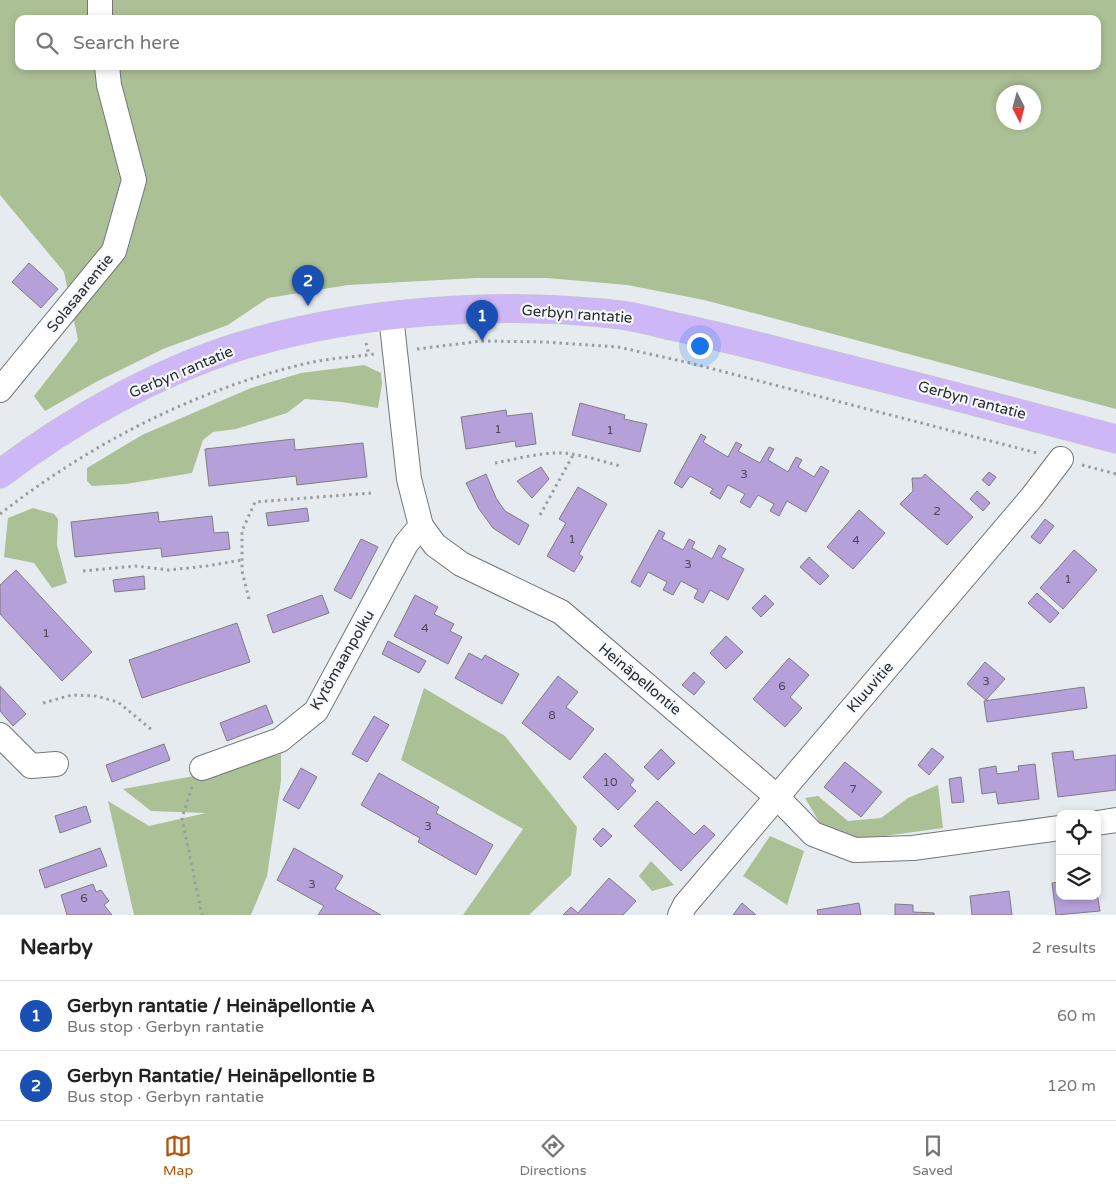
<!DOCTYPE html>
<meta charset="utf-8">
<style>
:root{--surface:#fff;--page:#f2f2f2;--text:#222;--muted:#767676;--line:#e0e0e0;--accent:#b45309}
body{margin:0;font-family:"Varela Round",sans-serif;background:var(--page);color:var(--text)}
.controls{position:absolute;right:15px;bottom:15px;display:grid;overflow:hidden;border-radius:10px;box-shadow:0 2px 8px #0003}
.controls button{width:45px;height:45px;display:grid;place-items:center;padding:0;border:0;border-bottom:1px solid var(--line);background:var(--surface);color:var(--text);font:25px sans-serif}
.compass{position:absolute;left:996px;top:85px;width:45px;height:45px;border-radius:50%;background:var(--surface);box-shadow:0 2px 8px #0003;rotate:174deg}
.you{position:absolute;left:699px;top:345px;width:18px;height:18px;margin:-12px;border:4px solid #fff;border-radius:50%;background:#1a73e8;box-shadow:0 0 0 8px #1a73e833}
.badge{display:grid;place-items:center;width:32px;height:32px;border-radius:50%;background:var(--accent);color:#fff;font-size:16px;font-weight:700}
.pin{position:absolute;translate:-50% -41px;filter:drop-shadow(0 1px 2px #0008)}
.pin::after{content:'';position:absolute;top:26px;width:18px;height:15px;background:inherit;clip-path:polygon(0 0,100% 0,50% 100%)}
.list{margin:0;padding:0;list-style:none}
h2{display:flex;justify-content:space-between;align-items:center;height:65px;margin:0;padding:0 20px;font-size:21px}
h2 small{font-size:16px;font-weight:400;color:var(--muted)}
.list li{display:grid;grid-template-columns:32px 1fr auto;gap:15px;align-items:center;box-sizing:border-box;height:70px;padding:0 20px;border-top:1px solid var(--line)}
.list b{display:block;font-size:19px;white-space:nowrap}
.list p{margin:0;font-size:16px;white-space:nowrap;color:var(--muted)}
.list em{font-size:16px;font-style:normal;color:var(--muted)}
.icon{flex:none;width:28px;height:28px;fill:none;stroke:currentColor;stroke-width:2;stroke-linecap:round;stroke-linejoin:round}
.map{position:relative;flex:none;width:1116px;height:915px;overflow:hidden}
.search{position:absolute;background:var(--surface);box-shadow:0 2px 8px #0003;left:15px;right:15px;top:15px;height:55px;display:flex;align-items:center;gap:12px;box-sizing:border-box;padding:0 18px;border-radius:10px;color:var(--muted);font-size:19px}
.sheet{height:205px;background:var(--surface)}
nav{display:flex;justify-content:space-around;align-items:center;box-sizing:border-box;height:70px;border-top:1px solid var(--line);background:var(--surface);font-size:14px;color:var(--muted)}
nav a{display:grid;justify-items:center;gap:2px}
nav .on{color:var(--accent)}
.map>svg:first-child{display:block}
.green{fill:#acc096;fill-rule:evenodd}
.building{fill:#b6a0da;stroke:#7f7d81}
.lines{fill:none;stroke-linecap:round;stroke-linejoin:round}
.minor-casing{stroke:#73777a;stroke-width:26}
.major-casing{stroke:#c7c8c8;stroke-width:29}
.path{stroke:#9a9ea0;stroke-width:3;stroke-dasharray:2.5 4;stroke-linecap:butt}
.minor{stroke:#fff;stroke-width:24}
.major{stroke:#ceb7f7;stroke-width:28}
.labels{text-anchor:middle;stroke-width:4.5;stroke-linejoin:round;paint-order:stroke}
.number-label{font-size:12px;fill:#4c4858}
.street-label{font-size:15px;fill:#292b2c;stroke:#f4f8fc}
</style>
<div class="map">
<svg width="1116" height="915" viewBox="0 0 1116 915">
<rect width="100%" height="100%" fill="#e6ebef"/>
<g class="green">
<path d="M0 0H1116V409L704 300 627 285 547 278H476L348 285 268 298 228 325 163 349 96 382 45 411 34 396 78 340 64 272 0 195ZM19 19H1097V66H19ZM1004 92H1034V122H1004Z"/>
<path d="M364 365 381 373 382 384 378 408 342 402 305 399 287 413 236 429 213 432 203 440 192 473 126 484 92 486 87 481V468L142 435 251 388 301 373Z"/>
<path d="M33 508 54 514 58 519 57 545 67 583 52 588 34 563 4 557 8 518Z"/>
<path d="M424 688 505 736 577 827 571 875 529 915H463L523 829 401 760Z"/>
<path d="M281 754V781L267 876 251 915H134L108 801 149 826 206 813 151 811 123 789 227 770Z"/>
<path d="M938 785 943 828 862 839 821 825 805 798 818 796 848 821 881 818 908 798Z"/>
<path d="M770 836 804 851 787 905 743 876Z"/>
<path d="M651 861 674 885 652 891 639 876Z"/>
</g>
<g class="building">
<path d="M29 263 58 289 41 308 12 282Z"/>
<path d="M580 403 625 415 624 419 647 424 640 452 572 435Z"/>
<path d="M506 410 507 416 532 413 536 444 516 447 515 441 466 449 461 417Z"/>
<path d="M701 434 706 437 703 442 728 457 736 442 742 445 738 451 760 463 769 447 774 449 768 460 788 472 796 457 802 460 798 467 814 477 821 466 829 471 806 512 787 501 779 516 770 511 774 504 758 495 750 508 740 502 745 494 728 485 720 499 710 493 713 489 690 476 682 488 674 483Z"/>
<path d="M294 439 295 450 363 443 367 477 297 485 296 476 209 486 205 449Z"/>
<path d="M541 467 549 479 532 498 517 481Z"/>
<path d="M989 472 996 477 989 486 982 480Z"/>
<path d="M486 474 496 498 505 511 529 525 519 545 493 528 479 509 466 483Z"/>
<path d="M925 474 973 517 947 545 900 504 913 491 912 478H922Z"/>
<path d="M578 487 607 504 579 554 583 557 574 572 547 556 566 523 559 519Z"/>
<path d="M977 491 990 503 983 511 970 499Z"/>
<path d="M307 508 309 521 268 526 266 513Z"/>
<path d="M859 510 885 533 853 569 827 547Z"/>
<path d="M158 512 159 522 212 516 214 533 228 532 230 549 162 557 161 548 75 557 71 522Z"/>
<path d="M1045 519 1054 526 1040 544 1031 537Z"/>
<path d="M659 530 665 533 662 539 683 550 689 539 695 542 692 548 712 559 719 545 726 549 721 557 744 569 728 600 710 590 703 603 694 598 698 590 681 581 673 595 663 590 667 582 648 572 640 587 631 582Z"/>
<path d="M361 539 378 547 351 599 334 590Z"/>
<path d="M1074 550 1097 570 1063 609 1040 588Z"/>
<path d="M809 557 829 576 820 585 800 567Z"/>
<path d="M16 570 92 652 62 681 0 614V585Z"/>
<path d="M144 576 145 589 115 592 113 580Z"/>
<path d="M1037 593 1059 613 1050 623 1028 603Z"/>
<path d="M322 595 329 613 273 633 267 615Z"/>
<path d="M415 595 438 607 434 614 454 624 450 631 462 637 448 664 394 636Z"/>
<path d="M765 595 774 604 761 617 752 608Z"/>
<path d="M237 623 250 662 142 698 129 660Z"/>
<path d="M726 636 743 652 726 669 710 653Z"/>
<path d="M388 641 426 661 419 673 382 654Z"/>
<path d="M469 653 482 660 485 655 519 674 502 704 455 678Z"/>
<path d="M789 658 809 675 790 697 802 708 785 727 753 699Z"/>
<path d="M985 662 1005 679 986 700 967 684Z"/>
<path d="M694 672 705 682 694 695 682 685Z"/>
<path d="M558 676 578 692 566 707 594 729 570 760 522 723Z"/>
<path d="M0 686 26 714 13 726 0 711Z"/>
<path d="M1084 687 1087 708 987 722 984 701Z"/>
<path d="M266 705 273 723 227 741 220 723Z"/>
<path d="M374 716 389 725 367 762 352 754Z"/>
<path d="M164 744 170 760 112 782 106 765Z"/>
<path d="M932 748 944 757 929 775 918 765Z"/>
<path d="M661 749 675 763 658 780 644 767Z"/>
<path d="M1073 751 1074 760 1116 755V790L1058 797 1052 753Z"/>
<path d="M605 753 634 780 630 785 636 791 618 810 583 777Z"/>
<path d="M845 762 882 792 861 817 824 787Z"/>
<path d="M1035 764 1039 799 998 804 996 792 982 794 979 769 996 766 997 774 1019 771 1018 766Z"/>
<path d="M301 768 317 777 299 809 283 800Z"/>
<path d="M379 773 439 807 436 813 493 845 476 875 418 842 420 838 361 805Z"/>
<path d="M961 777 964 802 952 803 949 779Z"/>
<path d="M657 801 694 835 704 825 715 835 681 871 634 826Z"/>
<path d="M86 806 91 822 60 833 55 816Z"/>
<path d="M603 828 612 836 601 847 593 839Z"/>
<path d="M100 848 107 866 45 888 39 870Z"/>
<path d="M294 848 343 876 335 889 381 915H318L324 906 277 880Z"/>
<path d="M609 878 636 901 623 915H563L571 907 578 913Z"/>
<path d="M1060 882V896H1097V892L1100 911 1056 915 1052 883Z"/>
<path d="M93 884 96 892 101 890 109 901 104 905 112 915H67L61 895Z"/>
<path d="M1009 891 1012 915H972L970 896Z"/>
<path d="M742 903 756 915H733Z"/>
<path d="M859 903 861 915H818L817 910Z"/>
<path d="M895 904 913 905V912L934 913V915H895Z"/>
</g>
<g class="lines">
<g class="minor-casing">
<g id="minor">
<path d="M100 0V19"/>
<path d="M391 316 409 479 421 526 435 545 461 564 561 612 776 796 813 834 855 850 913 848 1060 828"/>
<path d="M0 390 114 251 134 180 109 85 107 66"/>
<path d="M0 735 31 766 56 764"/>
<path d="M202 768 280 740 316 711 406 544 421 526"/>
<path d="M1097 823 1116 820"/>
<path d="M680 915 685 905 1032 497 1061 459"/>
</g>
</g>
<g class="major-casing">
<path id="major" d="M0 474C70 421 153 374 237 347 355 311 498 300 621 315 636 317 651 321 667 325 709 334 750 344 792 355 901 382 1008 410 1116 439"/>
</g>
<g class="path">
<path d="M366 343 369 355"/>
<path d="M417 349 482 341 545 342 618 347 690 363 1037 453"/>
<path d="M495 463C517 459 541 452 564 453 583 455 602 461 620 466"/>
<path d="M1082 465 1116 474"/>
<path d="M0 514C91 443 200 387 313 362 333 358 354 357 374 354"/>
<path d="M540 515 573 455"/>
<path d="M83 571 136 566 169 570 207 566 242 560"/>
<path d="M249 599 242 571V531L255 502 371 493"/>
<path d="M43 703 72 695 96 696 118 702 152 730"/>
<path d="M192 787 182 818 202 915"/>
</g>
<use href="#minor" class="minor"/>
<use href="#major" class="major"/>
</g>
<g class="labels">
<g class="number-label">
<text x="498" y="433">1</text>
<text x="610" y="434">1</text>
<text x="744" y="478">3</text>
<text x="937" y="515">2</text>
<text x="572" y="543">1</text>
<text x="856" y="544">4</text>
<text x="688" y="568">3</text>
<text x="1068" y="583">1</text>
<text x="425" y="632">4</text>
<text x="46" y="637">1</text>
<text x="986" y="685">3</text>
<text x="782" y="690">6</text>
<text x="552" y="719">8</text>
<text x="610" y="786">10</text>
<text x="853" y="793">7</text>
<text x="428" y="830">3</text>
<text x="312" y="888">3</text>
<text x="84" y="902">6</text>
</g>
<g class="street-label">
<text transform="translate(80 293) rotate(-51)" y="5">Solasaarentie</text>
<text transform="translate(577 314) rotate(4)" y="5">Gerbyn rantatie</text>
<text transform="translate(181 372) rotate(-23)" y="5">Gerbyn rantatie</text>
<text transform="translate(972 400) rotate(15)" y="5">Gerbyn rantatie</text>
<text transform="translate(342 660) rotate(-60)" y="5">Kytömaanpolku</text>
<text transform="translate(640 679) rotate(40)" y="5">Heinäpellontie</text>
<text transform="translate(870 687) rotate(-49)" y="5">Kluuvitie</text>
</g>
</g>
</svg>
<div class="controls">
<button><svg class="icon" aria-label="locate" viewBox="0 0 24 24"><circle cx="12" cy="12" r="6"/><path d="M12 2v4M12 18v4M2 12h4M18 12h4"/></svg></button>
<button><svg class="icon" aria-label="layers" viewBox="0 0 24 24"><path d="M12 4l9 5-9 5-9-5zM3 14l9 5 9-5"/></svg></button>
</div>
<svg class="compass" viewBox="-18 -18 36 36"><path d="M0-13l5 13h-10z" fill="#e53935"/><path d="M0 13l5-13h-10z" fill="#767676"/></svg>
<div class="you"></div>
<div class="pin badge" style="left:482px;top:341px;background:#1a4fb4">1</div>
<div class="pin badge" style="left:308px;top:306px;background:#1a4fb4">2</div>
<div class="search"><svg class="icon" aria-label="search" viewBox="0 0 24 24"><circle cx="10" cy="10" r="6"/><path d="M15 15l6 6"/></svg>Search here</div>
</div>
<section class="sheet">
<h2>Nearby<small>2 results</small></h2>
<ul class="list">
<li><span class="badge" style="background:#1a4fb4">1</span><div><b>Gerbyn rantatie / Heinäpellontie A</b><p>Bus stop · Gerbyn rantatie</p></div><em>60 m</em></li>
<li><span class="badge" style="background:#1a4fb4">2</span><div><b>Gerbyn Rantatie/ Heinäpellontie B</b><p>Bus stop · Gerbyn rantatie</p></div><em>120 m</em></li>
</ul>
</section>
<nav>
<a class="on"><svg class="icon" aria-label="map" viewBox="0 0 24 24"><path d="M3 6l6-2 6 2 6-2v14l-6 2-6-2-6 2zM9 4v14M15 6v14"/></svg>Map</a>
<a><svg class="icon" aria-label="directions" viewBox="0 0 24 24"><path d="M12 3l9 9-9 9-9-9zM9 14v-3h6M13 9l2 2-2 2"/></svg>Directions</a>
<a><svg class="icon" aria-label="saved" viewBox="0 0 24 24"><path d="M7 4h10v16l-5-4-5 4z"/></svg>Saved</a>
</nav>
